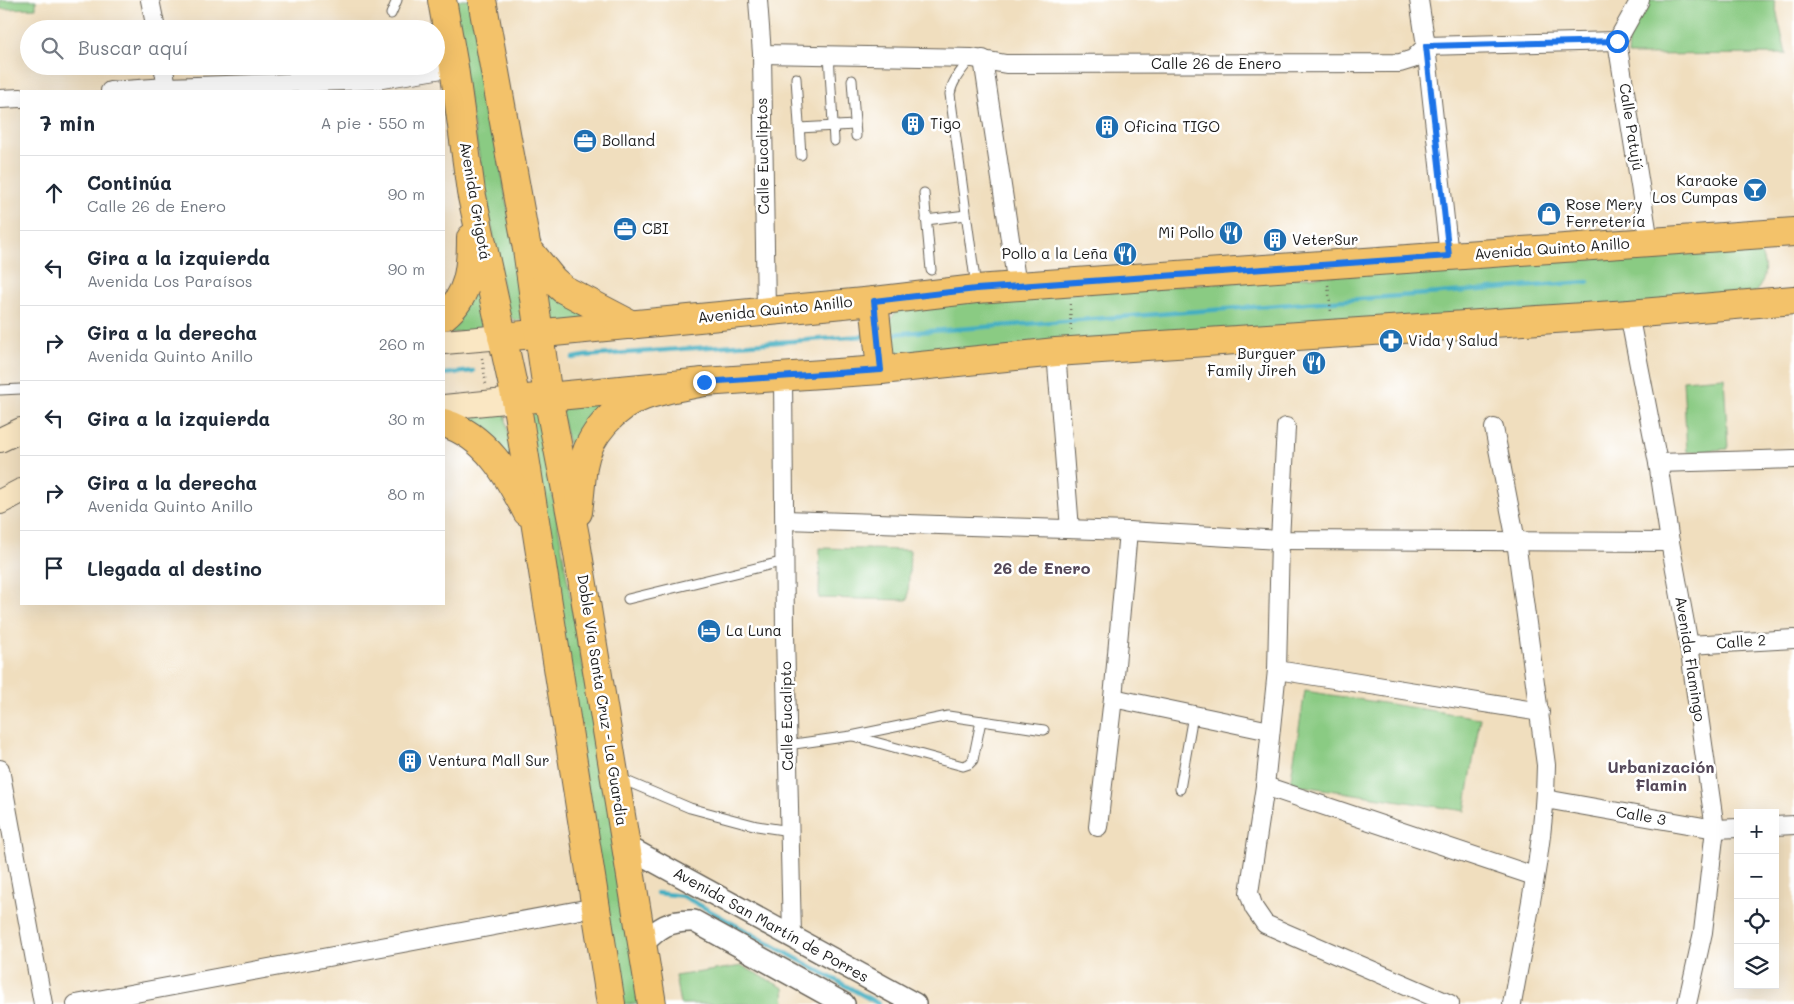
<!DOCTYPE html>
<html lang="es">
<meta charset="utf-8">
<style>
:root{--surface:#fff;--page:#f6f6f7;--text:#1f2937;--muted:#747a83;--line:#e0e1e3}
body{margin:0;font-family:Mali,sans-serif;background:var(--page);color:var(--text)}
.controls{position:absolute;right:15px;bottom:15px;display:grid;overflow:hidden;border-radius:0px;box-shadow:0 5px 20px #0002}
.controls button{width:45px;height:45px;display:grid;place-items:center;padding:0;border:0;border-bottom:1px solid var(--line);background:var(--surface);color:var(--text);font:25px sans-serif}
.stop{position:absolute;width:15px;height:15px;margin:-11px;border:4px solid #1a73e8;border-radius:50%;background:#fff}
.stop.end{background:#1a73e8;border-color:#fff;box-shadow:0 1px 5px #0008}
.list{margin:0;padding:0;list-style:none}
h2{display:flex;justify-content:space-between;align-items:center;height:65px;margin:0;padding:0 20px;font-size:21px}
h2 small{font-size:16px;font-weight:400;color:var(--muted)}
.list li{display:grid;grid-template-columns:32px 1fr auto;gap:15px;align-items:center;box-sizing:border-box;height:75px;padding:0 20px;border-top:1px solid var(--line)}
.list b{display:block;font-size:19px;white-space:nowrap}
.list p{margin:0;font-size:16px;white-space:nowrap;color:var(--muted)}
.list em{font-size:16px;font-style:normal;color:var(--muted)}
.icon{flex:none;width:28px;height:28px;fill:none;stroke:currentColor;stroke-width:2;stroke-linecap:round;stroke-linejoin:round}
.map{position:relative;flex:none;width:1794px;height:1004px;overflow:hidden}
.search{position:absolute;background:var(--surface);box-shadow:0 5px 20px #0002;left:20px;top:20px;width:425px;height:55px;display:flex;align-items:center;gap:12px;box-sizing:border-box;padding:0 18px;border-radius:28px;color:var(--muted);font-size:19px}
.panel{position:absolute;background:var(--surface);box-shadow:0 5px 20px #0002;left:20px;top:90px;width:425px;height:515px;border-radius:0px}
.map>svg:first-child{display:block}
.green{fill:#8acb83;stroke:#537450}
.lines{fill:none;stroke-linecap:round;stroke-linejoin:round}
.stream{stroke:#42aec1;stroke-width:4.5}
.service-casing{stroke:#666055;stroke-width:11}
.minor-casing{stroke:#666055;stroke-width:20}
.tertiary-casing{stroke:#666055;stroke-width:24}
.secondary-casing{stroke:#666055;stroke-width:26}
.primary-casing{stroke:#666055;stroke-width:30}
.trunk-casing{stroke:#666055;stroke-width:30}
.path{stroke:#666055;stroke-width:2.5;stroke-dasharray:1 4;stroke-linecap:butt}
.service{stroke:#fff;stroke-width:9}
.minor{stroke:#fff;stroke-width:18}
.tertiary{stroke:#fff;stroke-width:21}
.secondary{stroke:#fae7c3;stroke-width:24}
.primary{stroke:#f3c26a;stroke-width:28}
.trunk{stroke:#f3c26a;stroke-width:28}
.route{stroke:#1a73e8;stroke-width:6}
.labels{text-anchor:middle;stroke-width:5;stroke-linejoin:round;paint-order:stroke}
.street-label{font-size:15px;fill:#1c1c1c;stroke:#fff}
.poi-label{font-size:15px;fill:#1c1c1c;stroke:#fff;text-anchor:start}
.neighbourhood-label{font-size:16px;font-weight:bold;fill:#544859;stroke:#fff}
</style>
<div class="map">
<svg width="1794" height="1004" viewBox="0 0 1794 1004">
<rect width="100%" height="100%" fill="#fff"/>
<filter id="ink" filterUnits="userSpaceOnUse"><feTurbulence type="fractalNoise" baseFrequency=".02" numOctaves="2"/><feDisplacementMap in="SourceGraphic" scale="10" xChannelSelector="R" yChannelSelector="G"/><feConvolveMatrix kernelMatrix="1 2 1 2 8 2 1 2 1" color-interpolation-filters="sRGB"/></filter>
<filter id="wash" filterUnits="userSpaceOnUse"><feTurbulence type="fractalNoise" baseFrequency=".0096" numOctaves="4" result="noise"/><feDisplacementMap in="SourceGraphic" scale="20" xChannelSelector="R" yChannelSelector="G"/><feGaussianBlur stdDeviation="1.12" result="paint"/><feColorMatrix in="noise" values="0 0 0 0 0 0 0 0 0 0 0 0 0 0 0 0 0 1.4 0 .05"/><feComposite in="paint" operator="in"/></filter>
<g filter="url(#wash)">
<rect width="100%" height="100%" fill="#f0debe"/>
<g class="green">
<path d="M0 0H36V8L0 9Z"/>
<path d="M451 0H471L526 311 522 319 515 321 507 313Z"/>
<path d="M1649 0H1774L1786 54 1628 55 1629 38Z"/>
<path d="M476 244 486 329 444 334V324Z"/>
<path d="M1756 246C1769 265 1767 281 1751 297L896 356C891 348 888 333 890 323 891 316 897 311 901 305Z"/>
<path d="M539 267 599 318 548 329Z"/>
<path d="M1724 377 1728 449 1687 452 1683 380Z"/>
<path d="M652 390 574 466 558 401Z"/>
<path d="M537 402 577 636 604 772 643 1004H621L524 403Z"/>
<path d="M504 406 516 481 444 413Z"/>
<path d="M820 548 910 550 908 600 819 598Z"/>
<path d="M1305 691 1480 718 1465 811 1290 784Z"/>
<path d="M742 966 784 988 785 1004H680L675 976Z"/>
</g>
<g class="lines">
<g class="stream">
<path d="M890 334 1588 282"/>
<path d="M573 358 584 356 863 336"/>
<path d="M444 374 473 371"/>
<path d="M657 893 683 896 879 1004"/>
</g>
</g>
</g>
<g filter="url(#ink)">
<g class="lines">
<g class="service-casing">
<g id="service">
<path d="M391 14 397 0"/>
<path d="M829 54 834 141"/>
<path d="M971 58C963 69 952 80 950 94L976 287"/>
<path d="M796 78 801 155"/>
<path d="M852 80 856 136"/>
<path d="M799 128 855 125"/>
<path d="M924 193 931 270"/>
<path d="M926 220 966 215"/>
<path d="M0 390 21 389"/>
<path d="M628 599 785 561"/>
<path d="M853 736 963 766 969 764 973 760 981 721"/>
<path d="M787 745 851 736 948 716 1044 730"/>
<path d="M619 778 690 808 757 826 790 831"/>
<path d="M1180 789 1193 715"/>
</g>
</g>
<g class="minor-casing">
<g id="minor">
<path d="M150 0 156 29"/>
<path d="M758 0 762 54 766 311"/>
<path d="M1419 0 1426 46 1449 256"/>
<path d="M1617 41 1649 242"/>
<path d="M1617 41 1640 0"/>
<path d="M762 54 972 58 1006 64 1400 63 1413 59 1426 46 1617 41"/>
<path d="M983 59 1017 286"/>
<path d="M163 66 168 91"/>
<path d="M110 91 167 87 376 80 454 67"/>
<path d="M0 99 21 98"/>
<path d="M1629 314 1658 463 1670 542 1689 645 1715 829 1703 932 1687 1004"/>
<path d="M1056 352 1070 529"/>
<path d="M783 376 785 634 792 936"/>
<path d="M1286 427 1280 540 1277 670 1265 786 1249 893 1254 908 1265 924 1450 1004"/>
<path d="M1494 428 1516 541 1546 765C1545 845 1526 925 1512 1004"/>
<path d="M1658 463 1794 459"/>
<path d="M785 520 1128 531 1280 540 1670 542"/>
<path d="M1689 645 1794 639"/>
<path d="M1277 670 1540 712"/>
<path d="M1113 698 1270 731"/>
<path d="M0 769 43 1004"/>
<path d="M1265 786 1534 876"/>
<path d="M1545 799 1715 829 1738 828"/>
<path d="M1775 826 1794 825"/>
<path d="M1098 827 1113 698 1128 531"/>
<path d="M76 1004 596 907"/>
</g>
</g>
<g class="tertiary-casing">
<g id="tertiary">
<path d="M626 846 915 1004"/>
<path d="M642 945C659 927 669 920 694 921L844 1004"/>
</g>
</g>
<g class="secondary-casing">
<g id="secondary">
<path d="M444 342 502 337"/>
<path d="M444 407 516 400"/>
<path d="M0 440 21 430"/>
<path d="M0 502 21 491"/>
</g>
</g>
<g class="primary-casing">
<g id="primary">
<path d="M874 301 881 370"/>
<path d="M502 337 874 301 976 289 1794 232"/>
<path d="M516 400 704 382 881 370 1056 352 1629 314 1794 300"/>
</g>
</g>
<g class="trunk-casing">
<g id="trunk">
<path d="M442 0 454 67 471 192 516 400 611 1004"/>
<path d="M482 0 527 249 548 397 575 536 652 1004"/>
<path d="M528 249 553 280 563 289 632 325"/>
<path d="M444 316C469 296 471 268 471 238"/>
<path d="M444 423C486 436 508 475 527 512"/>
<path d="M578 512C580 497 581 481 583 466 588 435 615 406 644 396 663 389 685 386 704 382"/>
</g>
</g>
<g class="path">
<path d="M1328 285 1331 312"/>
<path d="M1070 304 1071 331"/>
<path d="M482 358 486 384"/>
</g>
<use href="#service" class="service"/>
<use href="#minor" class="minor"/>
<use href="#tertiary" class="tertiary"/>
<use href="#secondary" class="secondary"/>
<use href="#primary" class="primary"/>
<use href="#trunk" class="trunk"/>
</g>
</g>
<g class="lines" filter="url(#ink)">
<path class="route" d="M704 382 881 370 874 301 976 289 1449 256 1426 46 1617 41"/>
</g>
<defs>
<g id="building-disc" transform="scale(1.25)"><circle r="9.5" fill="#1f6fb2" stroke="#fff"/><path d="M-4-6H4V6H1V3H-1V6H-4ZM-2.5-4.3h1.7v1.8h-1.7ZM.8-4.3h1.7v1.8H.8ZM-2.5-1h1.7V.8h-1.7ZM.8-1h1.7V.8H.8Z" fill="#fff"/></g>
<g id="office-disc" transform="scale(1.25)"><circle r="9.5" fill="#1f6fb2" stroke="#fff"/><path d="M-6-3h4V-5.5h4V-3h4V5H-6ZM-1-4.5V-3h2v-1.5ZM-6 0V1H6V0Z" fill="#fff"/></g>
<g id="bar-disc" transform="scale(1.25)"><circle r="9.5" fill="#1f6fb2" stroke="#fff"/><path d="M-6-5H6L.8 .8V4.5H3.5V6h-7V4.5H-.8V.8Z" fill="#fff"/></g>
<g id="shop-disc" transform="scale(1.25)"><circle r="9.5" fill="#1f6fb2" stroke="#fff"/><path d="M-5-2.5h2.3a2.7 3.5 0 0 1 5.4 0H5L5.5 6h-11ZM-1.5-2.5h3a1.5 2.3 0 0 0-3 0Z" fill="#fff"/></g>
<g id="restaurant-disc" transform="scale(1.25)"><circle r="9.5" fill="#1f6fb2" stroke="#fff"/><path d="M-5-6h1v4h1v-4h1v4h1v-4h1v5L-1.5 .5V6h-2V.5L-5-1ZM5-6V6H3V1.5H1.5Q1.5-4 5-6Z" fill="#fff"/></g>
<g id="pharmacy-disc" transform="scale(1.25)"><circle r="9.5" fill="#1f6fb2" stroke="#fff"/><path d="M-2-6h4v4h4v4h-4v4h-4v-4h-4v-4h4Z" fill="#fff"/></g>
<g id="hotel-disc" transform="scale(1.25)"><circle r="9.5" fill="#1f6fb2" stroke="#fff"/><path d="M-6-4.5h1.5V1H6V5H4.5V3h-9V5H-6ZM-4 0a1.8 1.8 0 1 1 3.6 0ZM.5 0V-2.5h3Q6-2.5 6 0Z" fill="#fff"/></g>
</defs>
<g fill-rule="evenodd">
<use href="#building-disc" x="913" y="124"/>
<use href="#building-disc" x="1107" y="127"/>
<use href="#office-disc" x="585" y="141"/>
<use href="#bar-disc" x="1755" y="190"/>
<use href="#shop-disc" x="1549" y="214"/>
<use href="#office-disc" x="625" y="229"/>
<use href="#restaurant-disc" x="1231" y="233"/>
<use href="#building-disc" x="1275" y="240"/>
<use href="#restaurant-disc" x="1125" y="254"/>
<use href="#pharmacy-disc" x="1391" y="341"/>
<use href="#restaurant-disc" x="1314" y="363"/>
<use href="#hotel-disc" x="709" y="631"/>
<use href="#building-disc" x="410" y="761"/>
</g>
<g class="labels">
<g class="street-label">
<text x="1216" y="69">Calle 26 de Enero</text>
<text transform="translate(1631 127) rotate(81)" y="5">Calle Patujú</text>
<text transform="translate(763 156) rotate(-91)" y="5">Calle Eucaliptos</text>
<text transform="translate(475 201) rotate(80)" y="5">Avenida Grigotá</text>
<text transform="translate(1552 249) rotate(-4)" y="5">Avenida Quinto Anillo</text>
<text transform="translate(775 310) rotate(-6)" y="5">Avenida Quinto Anillo</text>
<text transform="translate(1741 642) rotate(-4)" y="5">Calle 2</text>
<text transform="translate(1690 659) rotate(81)" y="5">Avenida Flamingo</text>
<text transform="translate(602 700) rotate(81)" y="5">Doble Vía Santa Cruz - La Guardia</text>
<text transform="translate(787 716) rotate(-91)" y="5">Calle Eucalipto</text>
<text transform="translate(1641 816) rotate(10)" y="5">Calle 3</text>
<text transform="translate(771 925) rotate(29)" y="5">Avenida San Martín de Porres</text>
</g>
<g class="poi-label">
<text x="930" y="129">Tigo</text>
<text x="1124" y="132">Oficina TIGO</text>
<text x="602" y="146">Bolland</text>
<text x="1738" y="186" text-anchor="end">Karaoke<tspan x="1738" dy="17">Los Cumpas</tspan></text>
<text x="1566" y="210">Rose Mery<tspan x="1566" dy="17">Ferretería</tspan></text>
<text x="642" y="234">CBI</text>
<text x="1214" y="238" text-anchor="end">Mi Pollo</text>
<text x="1292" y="245">VeterSur</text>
<text x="1108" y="259" text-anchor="end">Pollo a la Leña</text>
<text x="1408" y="346">Vida y Salud</text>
<text x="1296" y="359" text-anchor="end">Burguer<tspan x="1296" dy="17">Family Jireh</tspan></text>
<text x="726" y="636">La Luna</text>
<text x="428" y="766">Ventura Mall Sur</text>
</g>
<g class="neighbourhood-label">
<text x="1042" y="574">26 de Enero</text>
<text x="1661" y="773">Urbanización<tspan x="1661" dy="18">Flamin</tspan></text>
</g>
</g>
</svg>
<div class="controls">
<button>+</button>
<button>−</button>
<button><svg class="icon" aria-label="locate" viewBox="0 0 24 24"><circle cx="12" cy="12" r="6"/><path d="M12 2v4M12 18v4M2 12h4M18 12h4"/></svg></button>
<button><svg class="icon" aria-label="layers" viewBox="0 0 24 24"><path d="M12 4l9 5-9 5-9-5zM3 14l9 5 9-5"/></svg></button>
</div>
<div class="stop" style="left:1617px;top:41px"></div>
<div class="stop end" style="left:704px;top:382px"></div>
<div class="search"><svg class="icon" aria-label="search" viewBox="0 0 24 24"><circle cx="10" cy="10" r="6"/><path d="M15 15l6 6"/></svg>Buscar aquí</div>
<section class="panel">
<h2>7 min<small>A pie · 550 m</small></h2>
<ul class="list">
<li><svg class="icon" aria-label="ahead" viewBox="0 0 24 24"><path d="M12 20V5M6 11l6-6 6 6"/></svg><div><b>Continúa</b><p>Calle 26 de Enero</p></div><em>90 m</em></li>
<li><svg class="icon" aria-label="left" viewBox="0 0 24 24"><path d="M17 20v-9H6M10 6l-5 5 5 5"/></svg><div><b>Gira a la izquierda</b><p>Avenida Los Paraísos</p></div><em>90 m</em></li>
<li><svg class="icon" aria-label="right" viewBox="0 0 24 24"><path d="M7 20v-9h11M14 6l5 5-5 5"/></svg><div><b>Gira a la derecha</b><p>Avenida Quinto Anillo</p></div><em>260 m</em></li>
<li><svg class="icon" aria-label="left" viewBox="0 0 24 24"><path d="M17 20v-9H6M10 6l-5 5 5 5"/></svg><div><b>Gira a la izquierda</b></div><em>30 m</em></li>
<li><svg class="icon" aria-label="right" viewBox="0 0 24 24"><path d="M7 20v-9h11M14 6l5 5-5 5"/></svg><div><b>Gira a la derecha</b><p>Avenida Quinto Anillo</p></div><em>80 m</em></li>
<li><svg class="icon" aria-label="arrive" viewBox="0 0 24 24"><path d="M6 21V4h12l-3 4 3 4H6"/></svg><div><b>Llegada al destino</b></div></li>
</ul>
</section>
</div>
